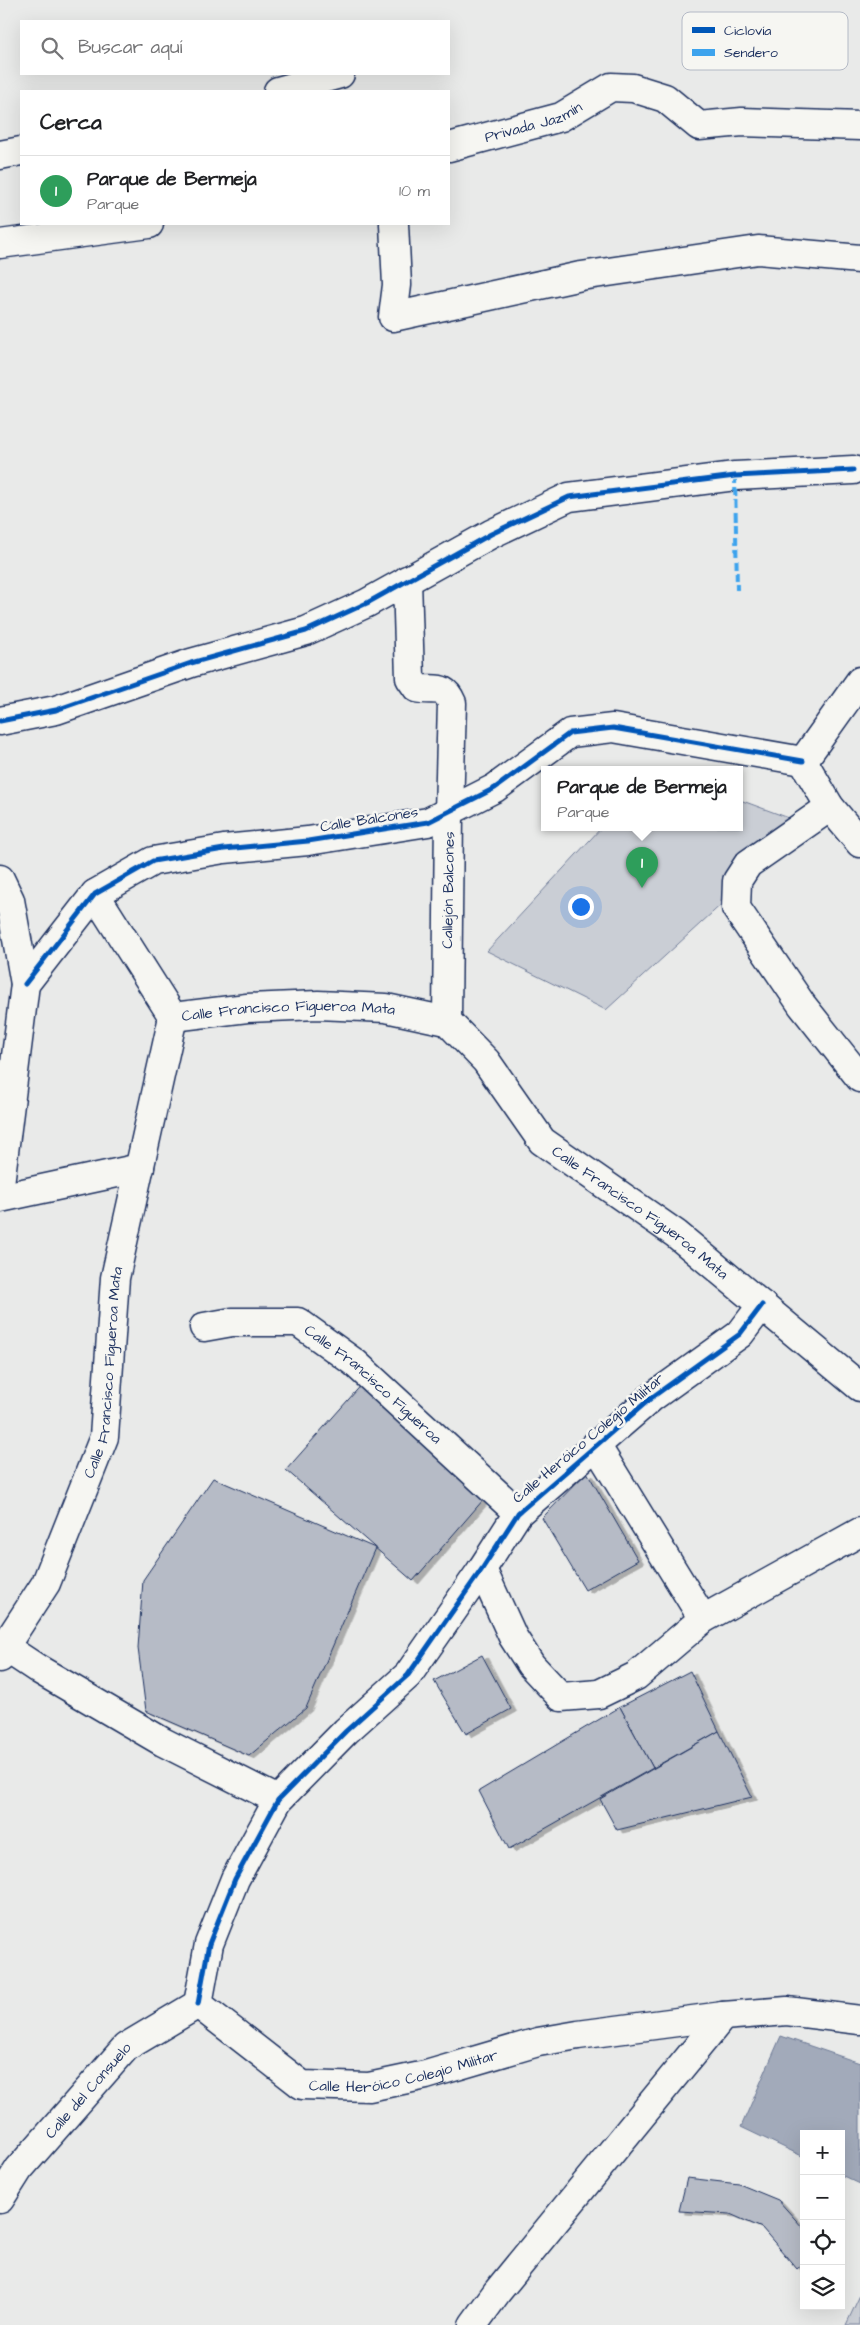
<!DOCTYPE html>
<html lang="es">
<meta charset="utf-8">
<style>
:root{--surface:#fff;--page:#f2f2f2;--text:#202124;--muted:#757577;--line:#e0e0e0;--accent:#1f6fb2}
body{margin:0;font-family:"Architects Daughter",sans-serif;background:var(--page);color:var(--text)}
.controls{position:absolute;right:15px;bottom:15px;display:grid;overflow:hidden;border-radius:0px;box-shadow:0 5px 20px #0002}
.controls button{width:45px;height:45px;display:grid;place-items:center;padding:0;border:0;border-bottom:1px solid var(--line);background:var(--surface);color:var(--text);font:25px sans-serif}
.you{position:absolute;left:580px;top:906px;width:18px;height:18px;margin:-12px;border:4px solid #fff;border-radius:50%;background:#1a73e8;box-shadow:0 0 0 8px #1a73e833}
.badge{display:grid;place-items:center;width:32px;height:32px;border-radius:50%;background:var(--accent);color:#fff;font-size:16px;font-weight:700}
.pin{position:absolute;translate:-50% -41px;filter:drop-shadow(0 1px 2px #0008)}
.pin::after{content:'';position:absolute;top:26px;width:18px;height:15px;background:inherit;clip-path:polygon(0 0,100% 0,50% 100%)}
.popup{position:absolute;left:541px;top:766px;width:202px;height:65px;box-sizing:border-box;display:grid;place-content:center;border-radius:0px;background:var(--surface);filter:drop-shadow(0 1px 4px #0005);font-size:16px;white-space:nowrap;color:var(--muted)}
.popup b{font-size:19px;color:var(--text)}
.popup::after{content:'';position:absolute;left:50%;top:100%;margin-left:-10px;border:10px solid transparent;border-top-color:var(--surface)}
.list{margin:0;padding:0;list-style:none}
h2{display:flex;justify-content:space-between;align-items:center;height:65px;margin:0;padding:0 20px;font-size:21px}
h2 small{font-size:16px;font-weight:400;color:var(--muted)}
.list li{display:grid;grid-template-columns:32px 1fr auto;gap:15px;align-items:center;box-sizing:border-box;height:70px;padding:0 20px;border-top:1px solid var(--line)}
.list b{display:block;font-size:19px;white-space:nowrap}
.list p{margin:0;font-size:16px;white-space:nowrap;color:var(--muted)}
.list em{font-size:16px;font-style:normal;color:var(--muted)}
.icon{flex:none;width:28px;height:28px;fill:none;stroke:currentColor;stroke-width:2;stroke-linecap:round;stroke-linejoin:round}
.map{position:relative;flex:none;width:860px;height:2325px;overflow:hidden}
.search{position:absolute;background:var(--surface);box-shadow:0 5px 20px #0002;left:20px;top:20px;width:430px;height:55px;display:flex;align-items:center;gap:12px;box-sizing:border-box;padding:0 18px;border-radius:0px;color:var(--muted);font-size:19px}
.panel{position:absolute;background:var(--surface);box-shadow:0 5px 20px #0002;left:20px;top:90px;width:430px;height:135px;border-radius:0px}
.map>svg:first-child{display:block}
.green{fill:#caced5;stroke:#727e9a}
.water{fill:#a2aaba;stroke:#6c7995}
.building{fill:#b6bbc6;stroke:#1b2f5e;filter:url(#shadow)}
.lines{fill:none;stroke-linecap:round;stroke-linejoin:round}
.minor-casing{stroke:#1b2f5e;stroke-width:31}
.minor{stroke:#f6f6f2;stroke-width:28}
.quiet{stroke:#3da3ed;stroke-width:4;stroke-dasharray:8 4;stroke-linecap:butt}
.cycleway-casing{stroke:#f6f6f2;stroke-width:8}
.cycleway{stroke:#0057b8;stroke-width:5}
.labels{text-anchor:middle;stroke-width:5;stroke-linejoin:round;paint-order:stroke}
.street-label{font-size:15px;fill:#1b2f5e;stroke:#f6f6f2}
.key{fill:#f6f6f2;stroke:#b4bac6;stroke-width:1}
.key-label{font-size:14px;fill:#1b2f5e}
</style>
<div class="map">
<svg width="860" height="2325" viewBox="0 0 860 2325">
<defs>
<filter id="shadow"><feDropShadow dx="5.5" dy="3" stdDeviation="0" flood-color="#0004"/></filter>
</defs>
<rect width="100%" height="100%" fill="#e9eae9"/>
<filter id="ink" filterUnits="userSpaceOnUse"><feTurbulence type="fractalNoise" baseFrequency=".02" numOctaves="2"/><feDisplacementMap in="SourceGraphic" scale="10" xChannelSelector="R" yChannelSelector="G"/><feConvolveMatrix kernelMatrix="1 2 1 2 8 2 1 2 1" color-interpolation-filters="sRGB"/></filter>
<g filter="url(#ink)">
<g class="green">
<path d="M740 800 808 825 606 1010 487 951 602 827H740Z"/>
<path d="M860 2295V2325H846Z"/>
</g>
<path class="water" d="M781 2036 860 2063V2184L841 2175V2134H804V2157L741 2127Z"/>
<g class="building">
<path d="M364 1382 490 1492 413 1581 286 1470Z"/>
<path d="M587 1472 638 1560 585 1590 542 1518Z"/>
<path d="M213 1478 375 1548 306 1708 249 1756 146 1711 138 1648 143 1580Z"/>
<path d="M482 1655 511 1709 466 1734 434 1681Z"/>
<path d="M690 1671 719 1731 653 1768 620 1707Z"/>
<path d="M620 1707 653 1768 509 1849 479 1791Z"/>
<path d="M719 1731 752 1797 617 1830 600 1799Z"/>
<path d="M687 2178 739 2184 778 2200 804 2229V2263L797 2269 762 2228 730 2214 679 2211Z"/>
</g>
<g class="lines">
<g class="minor-casing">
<g id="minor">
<path d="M278 91 340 74"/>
<path id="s1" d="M449 147 561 117 611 87 633 88 665 98 699 126 742 122 860 126"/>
<path d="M0 155 21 151"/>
<path d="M394 224 397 285 393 317 581 276 758 250 860 259"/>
<path d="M0 244 149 224"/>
<path d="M407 580 410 678 417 688C434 692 444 683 452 703L449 812 447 1021"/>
<path d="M0 721 56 710 191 663 306 631 367 603 491 534 569 497 735 476 853 470"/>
<path d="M803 761 830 807 860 843"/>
<path d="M803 761 860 681"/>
<path d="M830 807 748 864 737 881 736 908 802 1005 860 1078"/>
<path d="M0 879 10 900 25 984 0 1184"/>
<path d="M95 894 173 1017"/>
<path d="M25 984 95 894 153 861 224 849 308 841 428 822 495 788 570 733 613 728 803 761"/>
<path id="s2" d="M173 1017 247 1008 318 1005 386 1008 447 1021 486 1061 542 1141 676 1234 860 1387"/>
<path d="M0 1198 140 1168"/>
<path id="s3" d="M204 1327 232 1322H298L355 1363 518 1513"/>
<path d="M596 1445 703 1619"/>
<path d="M482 1569 513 1637 531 1665 561 1697 599 1694 636 1676 703 1619 860 1532"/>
<path d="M0 1644 38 1669 163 1742 278 1800"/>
<path id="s4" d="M0 1658 5 1646 46 1583 104 1437 115 1278 173 1017"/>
<path d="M198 2004 209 1944 235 1879 278 1800 346 1731 408 1675 482 1569 518 1513 651 1398 740 1334 762 1305"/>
<path id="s5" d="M198 2004 302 2085 369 2087 426 2075 538 2042 578 2035 723 2016 787 2011 860 2020"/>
<path id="s6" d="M0 2199 19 2169 126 2047 198 2004"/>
<path d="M473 2325 497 2292 723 2016"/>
</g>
</g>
<use href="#minor" class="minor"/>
<path class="quiet" d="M735 476 737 590"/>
<g class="cycleway-casing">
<g id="cycleway">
<path d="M0 721 56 710 191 663 306 631 367 603 491 534 569 497 735 476 853 470"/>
<path d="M25 984 95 894 153 861 224 849 308 841 428 822 495 788 570 733 613 728 803 761"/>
<path d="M198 2004 209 1944 235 1879 278 1800 346 1731 408 1675 482 1569 518 1513 651 1398 740 1334 762 1305"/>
</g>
</g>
<use href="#cycleway" class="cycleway"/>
</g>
</g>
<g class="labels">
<g class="street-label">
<text dy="5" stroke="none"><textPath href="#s1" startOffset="88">Privada Jazmín</textPath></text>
<text transform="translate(369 819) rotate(-9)" y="5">Calle Balcones</text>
<text transform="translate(448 890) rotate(-89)" y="5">Callejón Balcones</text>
<text dy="5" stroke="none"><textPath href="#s2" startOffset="116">Calle Francisco Figueroa Mata</textPath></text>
<text dy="5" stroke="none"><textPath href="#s2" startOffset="551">Calle Francisco Figueroa Mata</textPath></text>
<text dy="5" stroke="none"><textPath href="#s4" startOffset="309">Calle Francisco Figueroa Mata</textPath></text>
<text dy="5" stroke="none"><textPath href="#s3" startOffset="192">Calle Francisco Figueroa</textPath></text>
<text transform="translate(588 1438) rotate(-40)" y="5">Calle Heróico Colegio Militar</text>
<text dy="5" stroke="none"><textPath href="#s5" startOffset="235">Calle Heróico Colegio Militar</textPath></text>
<text dy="5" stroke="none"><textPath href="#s6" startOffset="140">Calle del Consuelo</textPath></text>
</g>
</g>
<rect x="682" y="12" width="166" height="58" rx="8" class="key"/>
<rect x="692" y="27" width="23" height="6" fill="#0057b8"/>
<rect x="692" y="49" width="23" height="7" fill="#3da3ed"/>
<g class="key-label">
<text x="724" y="35">Ciclovía</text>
<text x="724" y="57">Sendero</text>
</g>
</svg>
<div class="controls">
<button>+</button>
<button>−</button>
<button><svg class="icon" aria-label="locate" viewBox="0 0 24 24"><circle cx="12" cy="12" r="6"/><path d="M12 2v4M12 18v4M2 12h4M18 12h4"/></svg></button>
<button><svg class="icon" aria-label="layers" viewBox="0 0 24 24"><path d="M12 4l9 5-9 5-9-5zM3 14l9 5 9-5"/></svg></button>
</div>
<div class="you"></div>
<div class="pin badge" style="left:642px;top:888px;background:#2e9e5b">1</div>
<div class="popup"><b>Parque de Bermeja</b>Parque</div>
<div class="search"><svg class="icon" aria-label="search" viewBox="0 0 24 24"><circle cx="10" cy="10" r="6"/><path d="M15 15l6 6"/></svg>Buscar aquí</div>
<section class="panel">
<h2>Cerca<small></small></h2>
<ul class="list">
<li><span class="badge" style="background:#2e9e5b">1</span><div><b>Parque de Bermeja</b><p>Parque</p></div><em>10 m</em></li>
</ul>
</section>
</div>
